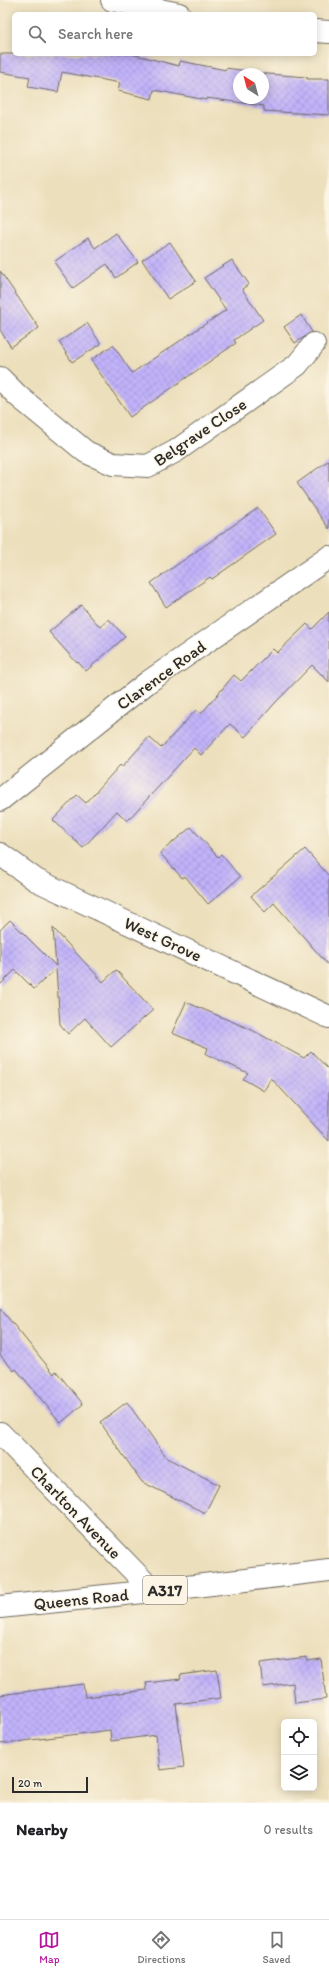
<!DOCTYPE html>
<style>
:root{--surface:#fff;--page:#f2f2f2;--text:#202124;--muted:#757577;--line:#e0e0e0;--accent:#b5179e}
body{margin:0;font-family:Itim,sans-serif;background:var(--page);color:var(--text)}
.controls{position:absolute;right:12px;bottom:12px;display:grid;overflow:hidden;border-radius:6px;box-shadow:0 2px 10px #0003}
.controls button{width:36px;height:36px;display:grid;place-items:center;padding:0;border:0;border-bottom:1px solid var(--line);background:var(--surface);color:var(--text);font:20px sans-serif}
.compass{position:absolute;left:233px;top:68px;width:36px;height:36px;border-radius:50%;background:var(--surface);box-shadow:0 2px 10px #0003;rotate:324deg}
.scale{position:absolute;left:12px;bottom:10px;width:76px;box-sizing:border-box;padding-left:4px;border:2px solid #2b2b2b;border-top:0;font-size:11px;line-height:14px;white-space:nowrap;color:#2b2b2b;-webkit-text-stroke:3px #fcf5e5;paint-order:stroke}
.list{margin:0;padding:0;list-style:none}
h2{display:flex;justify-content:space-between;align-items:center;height:52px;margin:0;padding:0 16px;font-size:17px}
h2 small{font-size:13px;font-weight:400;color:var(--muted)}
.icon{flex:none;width:22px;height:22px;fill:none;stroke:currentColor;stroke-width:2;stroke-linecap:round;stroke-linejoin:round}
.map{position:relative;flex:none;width:329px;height:1803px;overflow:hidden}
.search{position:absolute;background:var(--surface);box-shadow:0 2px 10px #0003;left:12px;right:12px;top:12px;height:44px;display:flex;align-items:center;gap:10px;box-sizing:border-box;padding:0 14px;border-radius:6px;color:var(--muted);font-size:15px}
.sheet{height:116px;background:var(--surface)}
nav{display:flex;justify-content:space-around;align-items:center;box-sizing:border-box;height:56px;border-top:1px solid var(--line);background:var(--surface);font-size:11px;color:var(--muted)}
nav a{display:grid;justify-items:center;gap:2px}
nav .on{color:var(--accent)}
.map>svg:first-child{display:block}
.building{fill:url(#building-cross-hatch);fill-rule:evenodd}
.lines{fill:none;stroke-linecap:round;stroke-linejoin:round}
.minor-casing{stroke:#6f6a5e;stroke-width:24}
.major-casing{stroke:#6f6a5e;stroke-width:24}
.minor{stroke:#fff;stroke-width:22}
.major{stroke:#fff;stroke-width:22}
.labels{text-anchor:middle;stroke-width:3;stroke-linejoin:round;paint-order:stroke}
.shield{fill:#fcf5e5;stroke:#6a6863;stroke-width:1}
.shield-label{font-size:16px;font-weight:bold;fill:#2b2b2b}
.street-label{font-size:17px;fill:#2b2b2b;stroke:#fcf5e5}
</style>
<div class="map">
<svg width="329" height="1803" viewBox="0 0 329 1803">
<defs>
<pattern id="building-cross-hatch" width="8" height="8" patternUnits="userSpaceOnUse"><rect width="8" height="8" fill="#c1b2fa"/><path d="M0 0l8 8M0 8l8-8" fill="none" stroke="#a699d6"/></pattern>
</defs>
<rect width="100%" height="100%" fill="#fcf5e5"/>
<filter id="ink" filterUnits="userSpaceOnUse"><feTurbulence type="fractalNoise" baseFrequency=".025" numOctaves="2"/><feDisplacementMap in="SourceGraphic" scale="8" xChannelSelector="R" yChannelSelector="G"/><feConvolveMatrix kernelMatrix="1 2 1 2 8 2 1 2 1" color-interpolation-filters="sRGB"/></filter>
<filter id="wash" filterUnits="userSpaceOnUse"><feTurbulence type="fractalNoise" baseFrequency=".012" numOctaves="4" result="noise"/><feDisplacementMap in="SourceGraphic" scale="16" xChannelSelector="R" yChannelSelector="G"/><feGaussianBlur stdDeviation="0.9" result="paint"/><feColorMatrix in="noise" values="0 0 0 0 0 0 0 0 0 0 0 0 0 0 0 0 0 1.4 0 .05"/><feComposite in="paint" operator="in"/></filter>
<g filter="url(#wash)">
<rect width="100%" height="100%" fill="#ecdfbc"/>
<g id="blocks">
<g class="building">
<path d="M0 54H132L179 66 180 61 226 70V68L268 74 307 77V79H329V115L264 111V106L207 98 206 100 154 90 152 99 118 91 120 83 62 72 58 92 28 87 30 77 0 72ZM239 74H263V98H239Z"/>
<path d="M116 233 138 262 116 278 107 264 73 288 54 262 88 238 95 248Z"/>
<path d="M170 242 196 281 168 299 142 260Z"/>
<path d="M232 260 249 284 242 289 263 320 234 340 236 343 130 417 91 360 113 345 132 373 226 310 204 278Z"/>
<path d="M0 271 39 328 11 347 0 330Z"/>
<path d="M301 315 312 332 295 343 284 327Z"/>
<path d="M87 323 101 344 72 362 59 342Z"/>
<path d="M329 460V529L297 483Z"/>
<path d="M258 508 276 534 212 579 210 577 166 607 151 583Z"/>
<path d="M81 605 100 627 109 619 125 637 86 671 78 662 77 663 49 632Z"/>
<path d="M329 612V682L312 665 276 702 245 737 230 724 201 755 194 748 127 821 117 811 83 848 53 820 77 795 86 803 120 765 122 767 149 737 161 748 196 710 201 714 234 675 241 681 273 649 277 653 307 624 312 629Z"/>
<path d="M191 827 218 857 221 854 240 877 208 904 185 876 182 878 160 853Z"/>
<path d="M305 849 329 876V966L274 903 265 912 251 896Z"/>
<path d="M10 920 56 966 53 928 103 982 116 970 153 1010 111 1047 85 1018 68 1034 60 1024 56 969 34 989 15 970 0 985V930Z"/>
<path d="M186 1002 252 1030 304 1058 311 1051 329 1070V1141L271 1078 264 1091 243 1079 248 1073 206 1054 208 1048 172 1033Z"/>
<path d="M0 1308 54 1374 56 1371 83 1404 61 1423 16 1369 14 1371 0 1355Z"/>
<path d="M127 1402 167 1458 219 1485 205 1513 142 1482 100 1422Z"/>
<path d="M307 1657V1661L321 1659 326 1699 295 1703 293 1683 263 1687 260 1663Z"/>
<path d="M217 1670 221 1698 176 1704 184 1767 160 1770 156 1735 111 1741 110 1730 0 1744V1695L83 1684 85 1697 147 1690 146 1683 181 1679 180 1675Z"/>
</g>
</g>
</g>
<g filter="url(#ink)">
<use href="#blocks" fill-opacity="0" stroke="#6f6a5e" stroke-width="1"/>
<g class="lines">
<g class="minor-casing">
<g id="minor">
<path d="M112 0 179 14"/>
<path d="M315 31 329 32"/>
<path d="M0 378 18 396 86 452 113 464 148 466 176 451 297 365 314 344"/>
<path d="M0 800 148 682 329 557"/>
<path d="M0 854 36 880 329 1017"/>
<path d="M0 1433 153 1591"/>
</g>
</g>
<g class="major-casing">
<path id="major" d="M0 1607 153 1591 329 1570"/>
</g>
<use href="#minor" class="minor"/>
<use href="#major" class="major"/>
</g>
</g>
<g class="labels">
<rect class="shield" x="143" y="1576" width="44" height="28" rx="3"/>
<g class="shield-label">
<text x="165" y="1596">A317</text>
</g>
<g class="street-label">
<text transform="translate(200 432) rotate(-34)" y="6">Belgrave Close</text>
<text transform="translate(161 675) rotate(-36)" y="6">Clarence Road</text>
<text transform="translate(163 939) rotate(25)" y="6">West Grove</text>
<text transform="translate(76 1512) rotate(46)" y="6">Charlton Avenue</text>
<text transform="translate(81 1599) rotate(-6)" y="6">Queens Road</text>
</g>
</g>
</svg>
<div class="controls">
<button><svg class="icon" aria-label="locate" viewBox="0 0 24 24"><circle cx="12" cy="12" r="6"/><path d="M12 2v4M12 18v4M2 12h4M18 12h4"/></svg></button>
<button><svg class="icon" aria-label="layers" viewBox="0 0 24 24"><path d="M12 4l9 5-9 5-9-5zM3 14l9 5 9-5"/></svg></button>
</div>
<svg class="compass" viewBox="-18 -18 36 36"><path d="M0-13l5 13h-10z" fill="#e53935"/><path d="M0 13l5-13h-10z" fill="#757577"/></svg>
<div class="scale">20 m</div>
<div class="search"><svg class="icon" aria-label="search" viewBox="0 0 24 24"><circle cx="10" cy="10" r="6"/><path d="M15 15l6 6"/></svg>Search here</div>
</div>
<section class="sheet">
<h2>Nearby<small>0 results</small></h2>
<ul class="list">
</ul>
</section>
<nav>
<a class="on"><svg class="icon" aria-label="map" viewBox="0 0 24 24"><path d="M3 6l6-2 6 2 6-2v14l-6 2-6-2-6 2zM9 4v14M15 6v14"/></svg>Map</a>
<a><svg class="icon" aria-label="directions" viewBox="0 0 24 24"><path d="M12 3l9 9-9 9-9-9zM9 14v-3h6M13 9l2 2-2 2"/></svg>Directions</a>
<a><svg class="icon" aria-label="saved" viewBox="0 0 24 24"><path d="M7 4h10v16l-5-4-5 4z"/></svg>Saved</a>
</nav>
